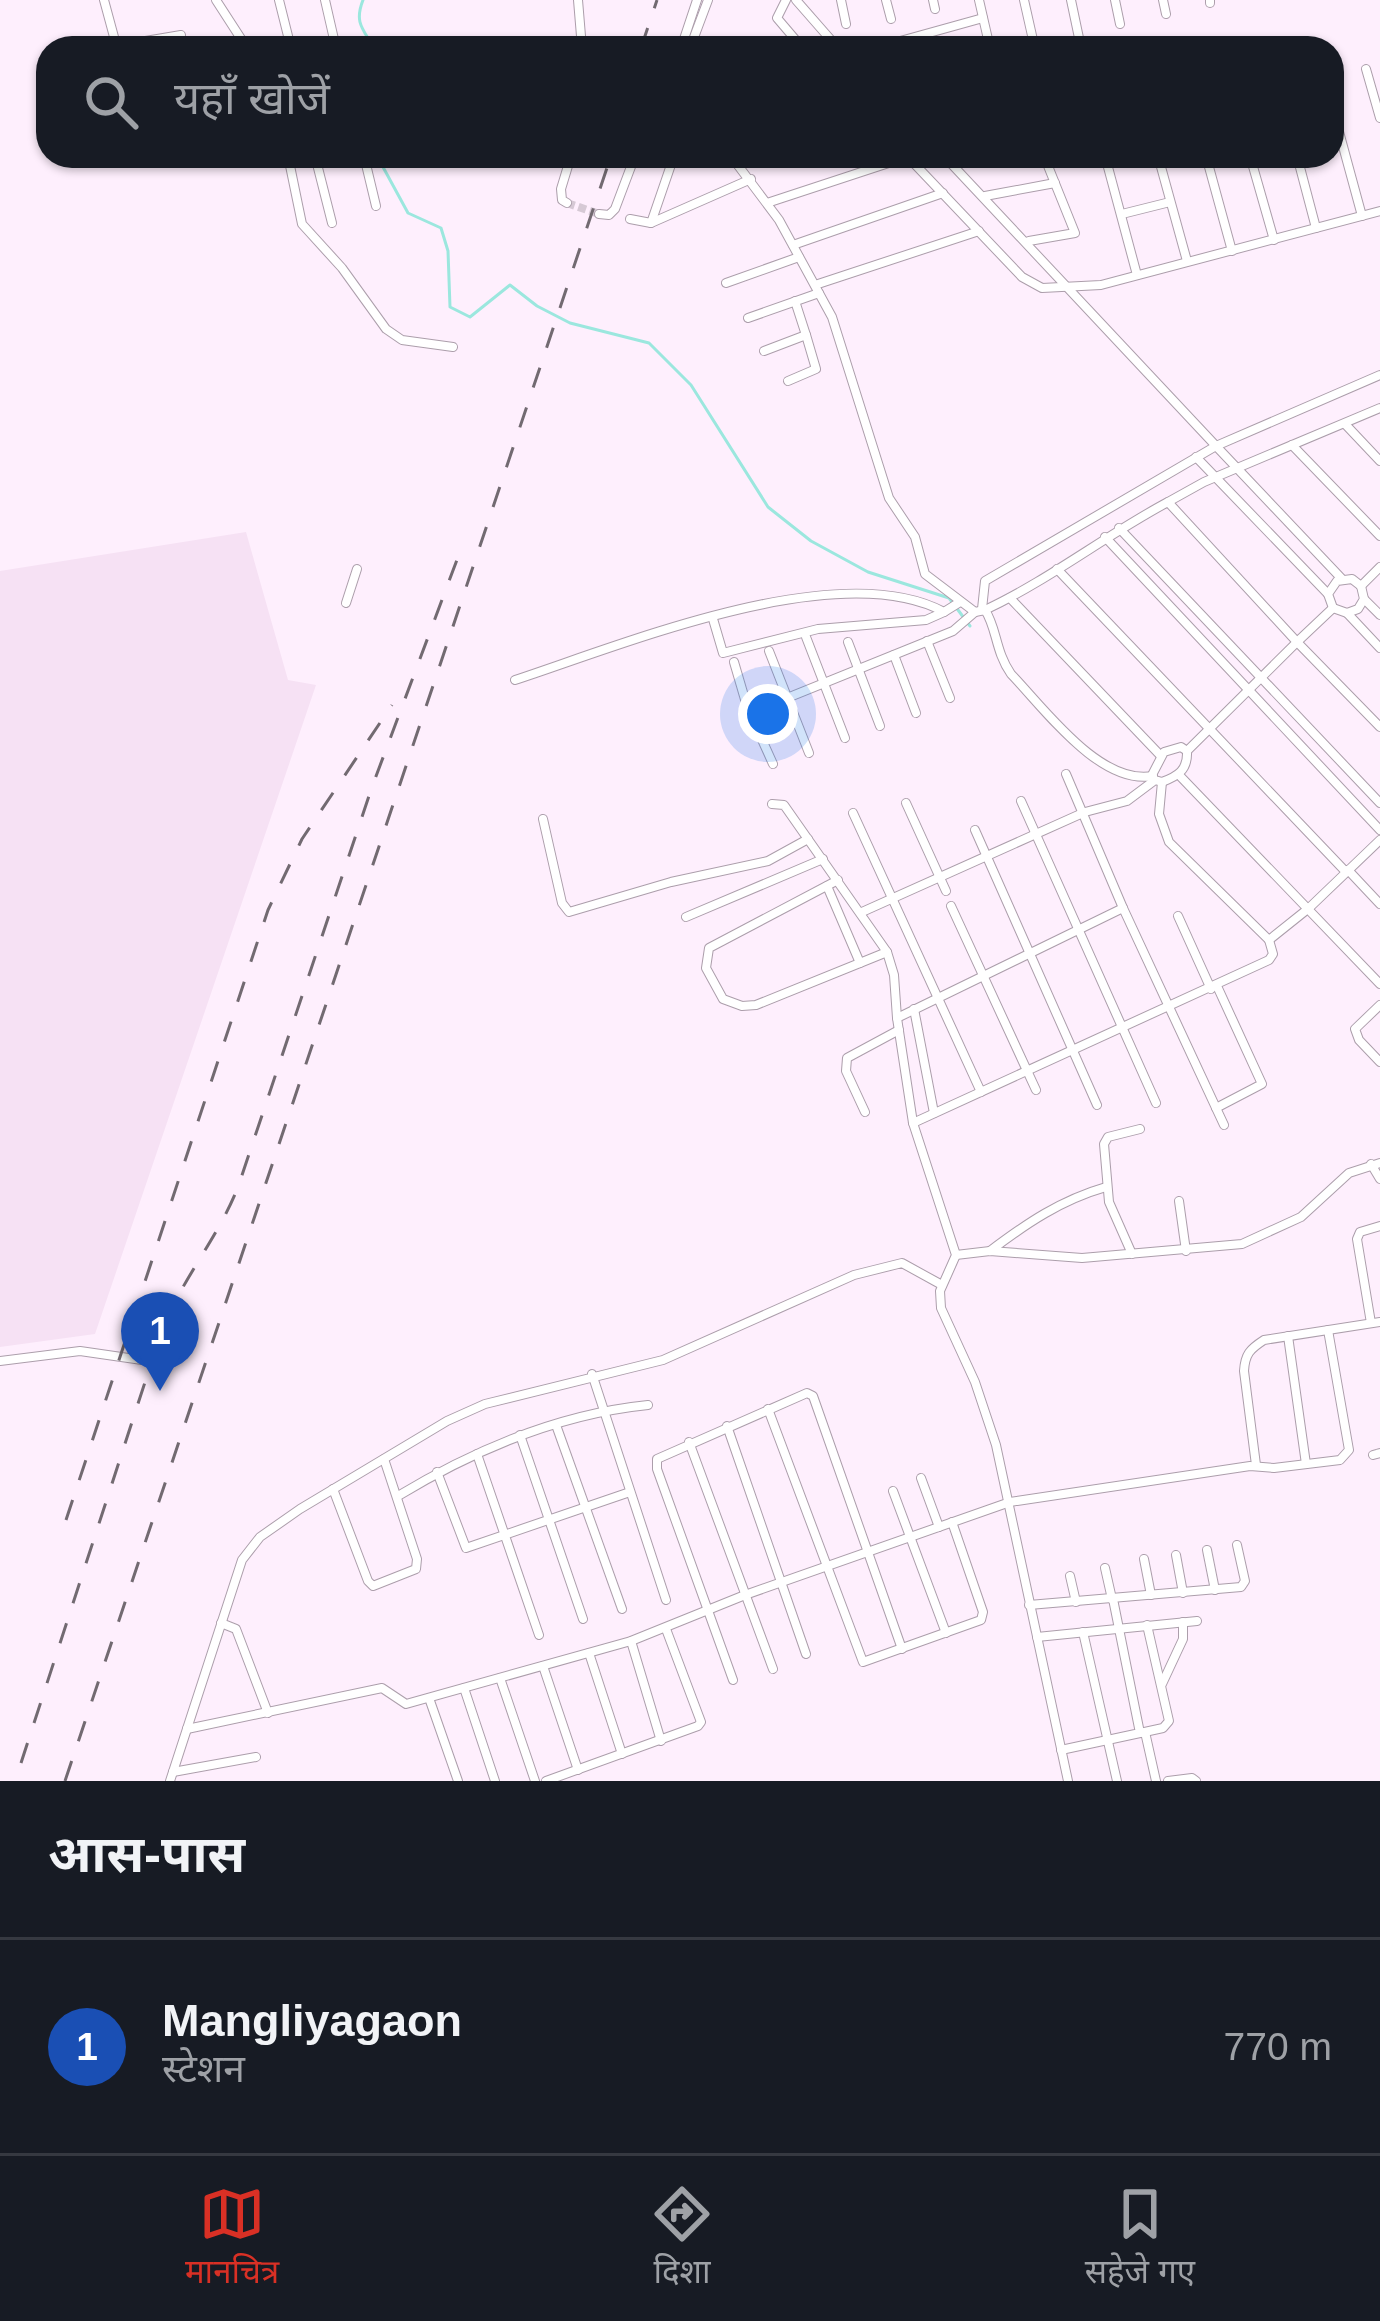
<!DOCTYPE html>
<html lang="hi">
<meta charset="utf-8">
<style>
:root{--surface:#171b24;--page:#20242c;--text:#f1f3f6;--muted:#9ea1a6;--line:#363941;--accent:#d93025}
body{margin:0;font-family:Helvetica,"Noto Sans Devanagari",sans-serif;background:var(--page);color:var(--text)}
.you{position:absolute;left:768px;top:714px;width:42px;height:42px;margin:-30px;border:9px solid #fff;border-radius:50%;background:#1a73e8;box-shadow:0 0 0 18px #1a73e833}
.badge{display:grid;place-items:center;width:78px;height:78px;border-radius:50%;background:var(--accent);color:#fff;font-size:39px;font-weight:700}
.pin{position:absolute;translate:-50% -99px;filter:drop-shadow(0 3px 6px #0008)}
.pin::after{content:'';position:absolute;top:63px;width:42px;height:36px;background:inherit;clip-path:polygon(0 0,100% 0,50% 100%)}
.list{margin:0;padding:0;list-style:none}
h2{display:flex;justify-content:space-between;align-items:center;height:156px;margin:0;padding:0 48px;font-size:51px}
h2 small{font-size:39px;font-weight:400;color:var(--muted)}
.list li{display:grid;grid-template-columns:78px 1fr auto;gap:36px;align-items:center;box-sizing:border-box;height:216px;padding:0 48px;border-top:3px solid var(--line)}
.list b{display:block;font-size:45px;white-space:nowrap}
.list p{margin:0;font-size:39px;white-space:nowrap;color:var(--muted)}
.list em{font-size:39px;font-style:normal;color:var(--muted)}
.icon{flex:none;width:66px;height:66px;fill:none;stroke:currentColor;stroke-width:2;stroke-linecap:round;stroke-linejoin:round}
.map{position:relative;flex:none;width:1380px;height:1781px;overflow:hidden}
.search{position:absolute;background:var(--surface);box-shadow:0 3px 9px #0004;left:36px;right:36px;top:36px;height:132px;display:flex;align-items:center;gap:30px;box-sizing:border-box;padding:0 42px;border-radius:36px;color:var(--muted);font-size:45px}
.sheet{height:372px;background:var(--surface)}
nav{display:flex;justify-content:space-around;align-items:center;box-sizing:border-box;height:168px;border-top:3px solid var(--line);background:var(--surface);font-size:33px;color:var(--muted)}
nav a{display:grid;justify-items:center;gap:6px}
nav .on{color:var(--accent)}
.map>svg:first-child{display:block}
.built{fill:#f6e1f4}
.lines{fill:none;stroke-linecap:round;stroke-linejoin:round}
.stream{stroke:#9be7de;stroke-width:3}
.minor-tunnel{stroke:#d6c9d5;stroke-width:8;stroke-dasharray:8 4;stroke-linecap:butt}
.minor-casing{stroke:#ac9eab;stroke-width:10}
.minor{stroke:#fff;stroke-width:8}
.rail{stroke:#726a71;stroke-width:3;stroke-dasharray:21 21;stroke-linecap:butt}
</style>
<div class="map">
<svg width="1380" height="1781" viewBox="0 0 1380 1781">
<rect width="100%" height="100%" fill="#feeffd"/>
<path class="built" d="M246 532 288 680 316 685 95 1334 0 1347V571Z"/>
<g class="lines">
<g class="stream">
<path d="M363 0C354 23 363 29 374 48"/>
<path d="M377 156 408 213 441 228 448 251 450 307 470 317 510 285 537 306 570 323 649 343 691 385 768 507 811 541 868 572 949 598 970 626"/>
</g>
<path class="minor-tunnel" d="M567 203 599 214"/>
<g class="minor-casing">
<g id="minor">
<path d="M104 0 117 48"/>
<path d="M216 0 247 48"/>
<path d="M279 0 291 48"/>
<path d="M325 0 336 48"/>
<path d="M578 0 582 48"/>
<path d="M786 0 777 18 800 45"/>
<path d="M796 0 838 48"/>
<path d="M841 0 846 24"/>
<path d="M886 0 891 19"/>
<path d="M933 0 935 9"/>
<path d="M979 0 990 48"/>
<path d="M1024 0 1033 40"/>
<path d="M1071 0 1079 38"/>
<path d="M1115 0 1120 24"/>
<path d="M1163 0 1166 14"/>
<path d="M1210 0V3"/>
<path d="M116 46 181 35"/>
<path d="M681 48 697 0"/>
<path d="M690 48 708 0"/>
<path d="M875 48 983 18"/>
<path d="M1366 69 1380 118"/>
<path d="M1332 106 1362 216"/>
<path d="M288 156 302 224 342 268 386 329 402 340 453 347"/>
<path d="M315 156 332 223"/>
<path d="M364 156 376 206"/>
<path d="M731 156 779 220 832 317 889 498 915 537 925 574 975 612 985 610C997 628 995 651 1011 674 1044 708 1100 786 1153 776"/>
<path d="M907 156 1022 277 1042 288 1101 285 1380 211"/>
<path d="M944 156 1216 446 1380 375"/>
<path d="M1105 156 1137 275"/>
<path d="M1158 156 1187 261"/>
<path d="M1206 156 1232 251"/>
<path d="M1250 156 1274 240"/>
<path d="M1297 156 1316 228"/>
<path d="M985 196 1055 183"/>
<path d="M567 203 562 200 561 189 571 156"/>
<path d="M767 203 910 156"/>
<path d="M599 214 609 215 615 209 635 156"/>
<path d="M1122 214 1170 202"/>
<path d="M630 219 651 223 751 179"/>
<path d="M651 223 674 156"/>
<path d="M1029 241 1075 233 1044 156"/>
<path d="M793 245 943 193"/>
<path d="M726 283 799 257"/>
<path d="M815 285 979 231"/>
<path d="M748 318 819 293"/>
<path d="M764 351 806 335 795 301"/>
<path d="M788 381 816 369 806 335"/>
<path d="M1345 424 1380 461"/>
<path d="M1292 445 1380 536"/>
<path d="M1196 457 1328 594"/>
<path d="M1168 502 1204 482 1380 408"/>
<path d="M1119 528 1380 803"/>
<path d="M1105 537 1380 830"/>
<path d="M1057 569 1346 872"/>
<path d="M1361 586 1380 567"/>
<path d="M1010 598 1160 755"/>
<path d="M1364 599 1380 615"/>
<path d="M346 603 357 569"/>
<path d="M1333 608 1328 594 1337 581 1352 579 1361 586"/>
<path d="M1333 608 1347 613 1358 609 1364 599 1361 586"/>
<path d="M982 609 985 581 1216 446 1342 579"/>
<path d="M985 610C1049 580 1106 535 1168 502L1297 642 1333 608"/>
<path d="M1348 614 1380 648"/>
<path d="M713 619 723 653 818 629 926 620 944 612"/>
<path d="M806 637 845 738"/>
<path d="M927 641 950 698"/>
<path d="M848 642 880 726"/>
<path d="M769 651 809 753"/>
<path d="M894 655 916 713"/>
<path d="M734 662 749 713"/>
<path d="M515 680C622 645 839 555 944 612L960 602"/>
<path d="M773 764 750 713 953 631 975 612"/>
<path d="M1066 774 1123 908 1224 1125"/>
<path d="M1152 775 1164 752 1181 747 1187 751"/>
<path d="M1179 775 1380 984"/>
<path d="M1162 782 1159 814 1169 842 1269 940 1309 908 1380 840"/>
<path d="M1021 801 1156 1103"/>
<path d="M906 803 946 891"/>
<path d="M772 804 784 805 887 952 894 975 897 1018"/>
<path d="M853 813 981 1092"/>
<path d="M543 819 562 903 569 912 671 882 768 861 808 839"/>
<path d="M975 830 1097 1105"/>
<path d="M1348 870 1380 904"/>
<path d="M838 880 709 948 706 968 723 999 742 1006 756 1005 887 952"/>
<path d="M827 886 860 963"/>
<path d="M951 906 1036 1090"/>
<path d="M862 912 1085 812 1127 801 1155 780 1162 782C1178 776 1188 770 1187 751L1297 642 1380 727"/>
<path d="M1178 916 1211 989"/>
<path d="M686 917 823 859"/>
<path d="M1380 1005 1355 1029 1359 1040 1380 1062"/>
<path d="M914 1009 934 1113"/>
<path d="M1216 1108 1262 1084 1217 986"/>
<path d="M865 1112 846 1071 847 1058 899 1030"/>
<path d="M913 1123 897 1018 1123 908"/>
<path d="M1371 1164 1380 1179"/>
<path d="M1179 1201 1186 1251"/>
<path d="M990 1251C1027 1223 1061 1200 1106 1187"/>
<path d="M1132 1254 1109 1202 1104 1144 1108 1137 1140 1129"/>
<path d="M956 1255 990 1251 1082 1258 1242 1244 1301 1217 1349 1173 1380 1163"/>
<path d="M1371 1323 1357 1239 1360 1232 1380 1226"/>
<path d="M1288 1336 1306 1464"/>
<path d="M0 1361 80 1351 142 1360"/>
<path d="M592 1374 666 1600"/>
<path d="M768 1409 863 1662 981 1620 983 1612 952 1522"/>
<path d="M556 1425 622 1609"/>
<path d="M727 1426 806 1654"/>
<path d="M520 1435 583 1619"/>
<path d="M689 1442 773 1669"/>
<path d="M477 1454 539 1635"/>
<path d="M1373 1455 1380 1453"/>
<path d="M1256 1465 1244 1371C1245 1354 1250 1349 1264 1340L1380 1322"/>
<path d="M437 1472 466 1548 630 1492"/>
<path d="M921 1478 939 1527"/>
<path d="M333 1489 368 1581 373 1586 416 1569 417 1559 384 1459"/>
<path d="M893 1491 946 1633"/>
<path d="M398 1496C474 1450 559 1414 648 1405"/>
<path d="M1207 1550 1215 1590"/>
<path d="M1176 1555 1183 1593"/>
<path d="M1144 1559 1151 1595"/>
<path d="M1105 1568 1112 1599"/>
<path d="M1070 1576 1076 1602"/>
<path d="M1029 1605 1241 1587 1245 1581 1237 1545"/>
<path d="M221 1623 236 1629 268 1713"/>
<path d="M1083 1632 1117 1781"/>
<path d="M1037 1637 1197 1621"/>
<path d="M631 1641 661 1741"/>
<path d="M589 1653 622 1754"/>
<path d="M543 1666 578 1770"/>
<path d="M500 1678 535 1781"/>
<path d="M733 1680 657 1469V1459L807 1393 813 1396 902 1649"/>
<path d="M1162 1684 1183 1639V1622"/>
<path d="M464 1688 495 1781"/>
<path d="M429 1698 458 1781"/>
<path d="M187 1729 382 1688 406 1704 631 1641 745 1595 1010 1502 1250 1466 1274 1468 1340 1460 1349 1450 1328 1330"/>
<path d="M1145 1732 1156 1781"/>
<path d="M1140 1733 1163 1728 1169 1721 1147 1625"/>
<path d="M1061 1750 1140 1733 1113 1599"/>
<path d="M173 1772 256 1757"/>
<path d="M170 1781 242 1560 260 1537 300 1509 447 1421 485 1404 663 1360 854 1275 902 1263 942 1285"/>
<path d="M546 1781 698 1726 701 1722 666 1629"/>
<path d="M1068 1781 996 1445 975 1382 941 1308 940 1291 956 1255 913 1123 1269 960 1273 954 1269 940"/>
<path d="M1168 1781 1192 1778 1196 1781"/>
</g>
</g>
<use href="#minor" class="minor"/>
<g class="rail">
<path d="M641 48 657 0"/>
<path d="M66 1520 268 910 302 839 392 705"/>
<path d="M21 1763 162 1330C182 1279 218 1238 238 1187L372 787 464 541"/>
<path d="M65 1781 611 156"/>
</g>
</g>
</svg>
<div class="you"></div>
<div class="pin badge" style="left:160px;top:1391px;background:#1a4fb4">1</div>
<div class="search"><svg class="icon" aria-label="search" viewBox="0 0 24 24"><circle cx="10" cy="10" r="6"/><path d="M15 15l6 6"/></svg>यहाँ खोजें</div>
</div>
<section class="sheet">
<h2>आस-पास<small></small></h2>
<ul class="list">
<li><span class="badge" style="background:#1a4fb4">1</span><div><b>Mangliyagaon</b><p>स्टेशन</p></div><em>770 m</em></li>
</ul>
</section>
<nav>
<a class="on"><svg class="icon" aria-label="map" viewBox="0 0 24 24"><path d="M3 6l6-2 6 2 6-2v14l-6 2-6-2-6 2zM9 4v14M15 6v14"/></svg>मानचित्र</a>
<a><svg class="icon" aria-label="directions" viewBox="0 0 24 24"><path d="M12 3l9 9-9 9-9-9zM9 14v-3h6M13 9l2 2-2 2"/></svg>दिशा</a>
<a><svg class="icon" aria-label="saved" viewBox="0 0 24 24"><path d="M7 4h10v16l-5-4-5 4z"/></svg>सहेजे गए</a>
</nav>
